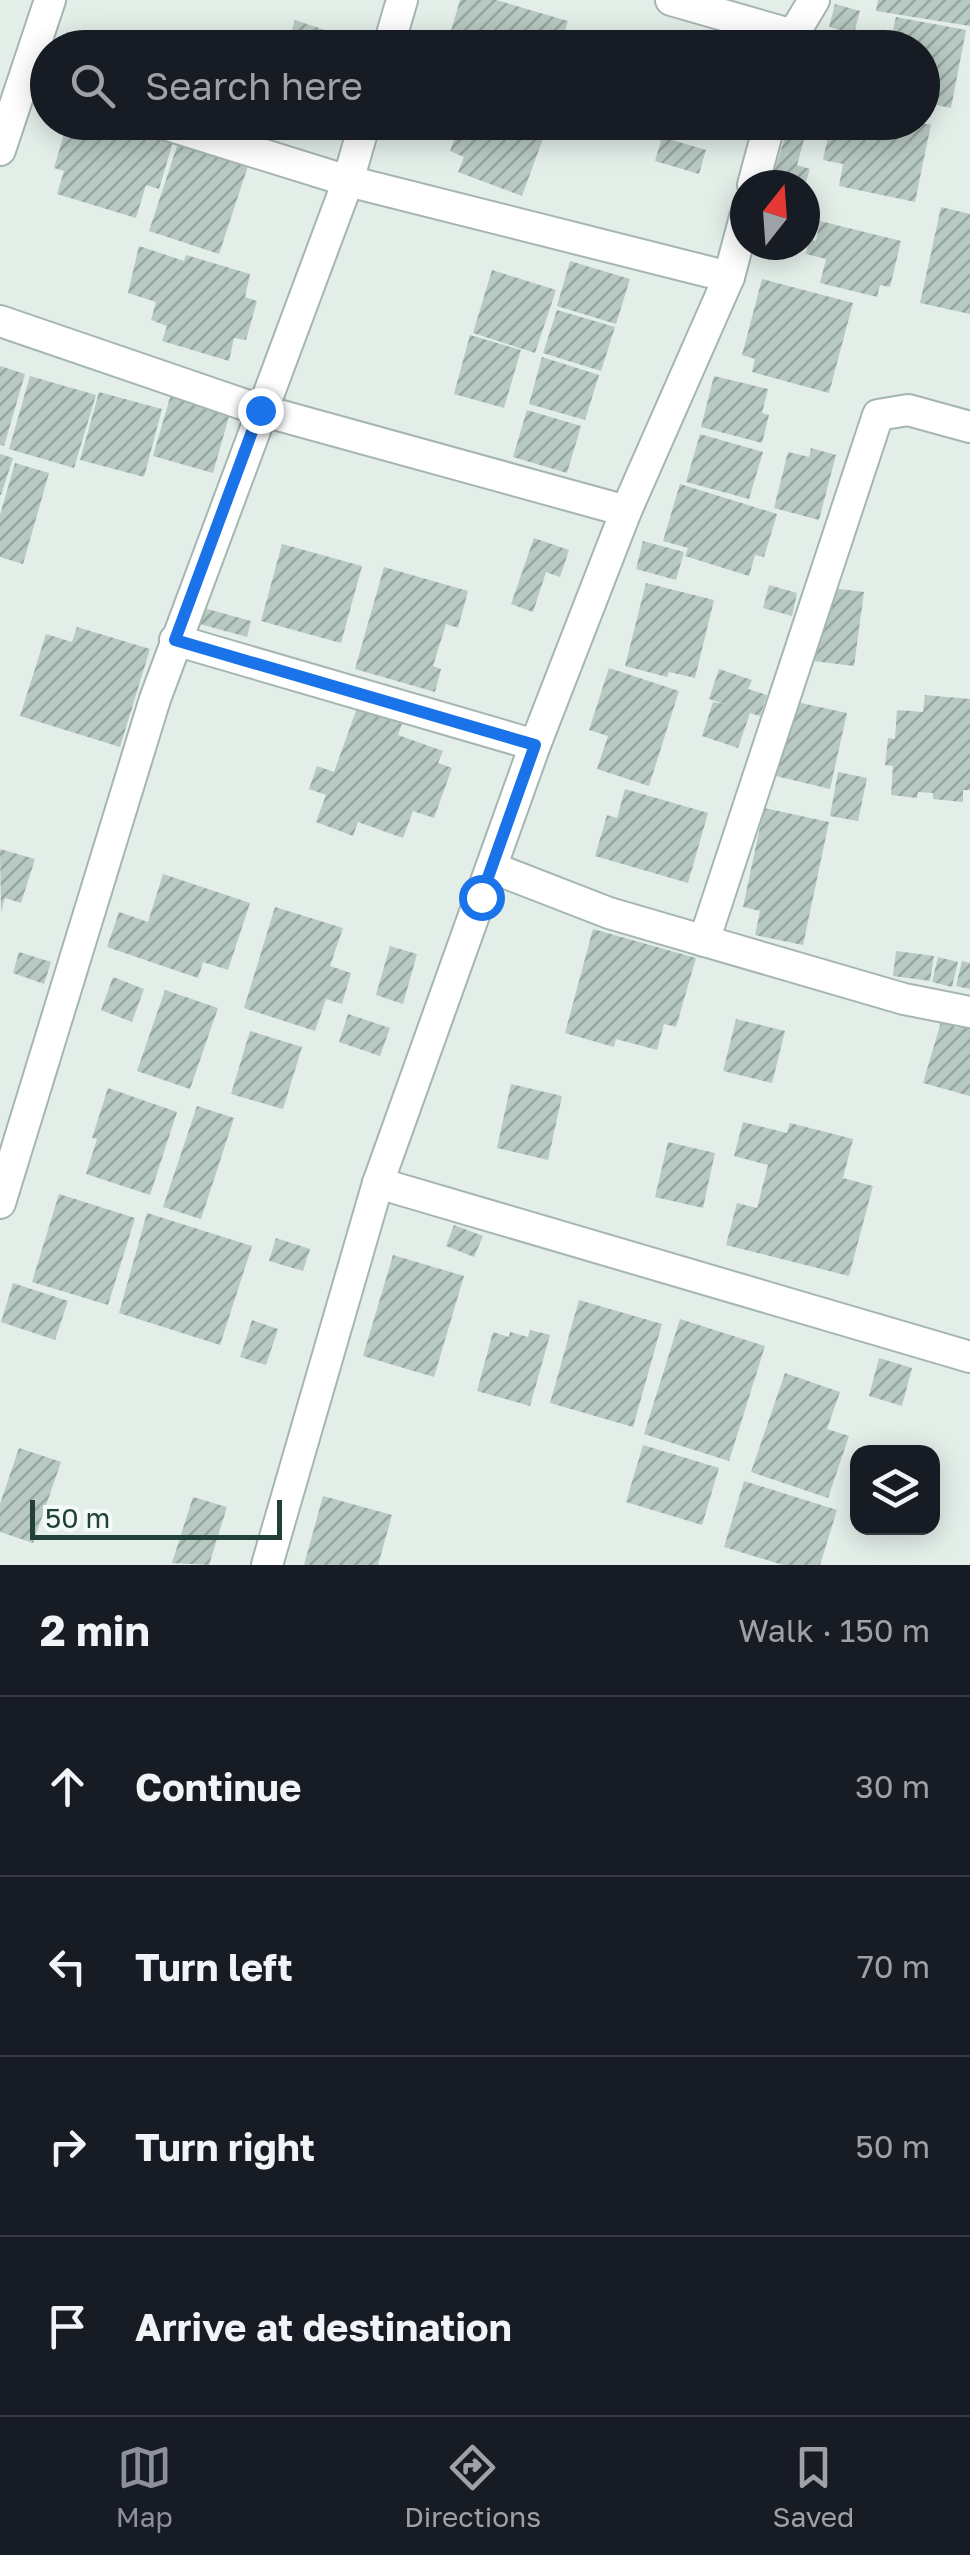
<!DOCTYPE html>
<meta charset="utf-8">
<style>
:root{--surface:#171b24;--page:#20242c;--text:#f1f3f6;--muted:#9ea1a6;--line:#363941;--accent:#8c9099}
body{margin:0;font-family:"Golos Text",sans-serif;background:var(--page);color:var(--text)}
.controls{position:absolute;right:30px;bottom:30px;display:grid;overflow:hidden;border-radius:20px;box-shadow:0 5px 25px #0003}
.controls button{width:90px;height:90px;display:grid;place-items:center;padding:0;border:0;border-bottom:2px solid var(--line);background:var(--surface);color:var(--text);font:50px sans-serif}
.compass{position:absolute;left:730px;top:170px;width:90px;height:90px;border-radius:50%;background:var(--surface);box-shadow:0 5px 25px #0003;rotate:17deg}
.scale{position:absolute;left:30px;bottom:25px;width:252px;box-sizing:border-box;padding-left:10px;border:5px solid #214039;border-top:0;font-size:28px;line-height:35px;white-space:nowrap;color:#214039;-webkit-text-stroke:8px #f4faf7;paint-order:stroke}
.stop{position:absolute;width:30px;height:30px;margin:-22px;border:8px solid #1a73e8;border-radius:50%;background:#fff}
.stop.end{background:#1a73e8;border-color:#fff;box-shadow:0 2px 10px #0008}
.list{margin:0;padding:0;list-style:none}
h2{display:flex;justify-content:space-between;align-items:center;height:130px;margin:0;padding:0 40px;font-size:42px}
h2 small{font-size:32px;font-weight:400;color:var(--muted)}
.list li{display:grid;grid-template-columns:65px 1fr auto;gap:30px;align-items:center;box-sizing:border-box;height:180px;padding:0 40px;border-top:2px solid var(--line)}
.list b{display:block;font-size:38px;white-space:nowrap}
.list em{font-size:32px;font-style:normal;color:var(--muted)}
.icon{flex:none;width:55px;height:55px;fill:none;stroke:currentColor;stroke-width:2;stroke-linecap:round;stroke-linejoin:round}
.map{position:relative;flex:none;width:970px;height:1565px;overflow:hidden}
.search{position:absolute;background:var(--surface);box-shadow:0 5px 25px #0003;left:30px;right:30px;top:30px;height:110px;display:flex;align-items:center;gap:25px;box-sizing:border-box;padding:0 35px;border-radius:55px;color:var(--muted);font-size:38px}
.sheet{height:850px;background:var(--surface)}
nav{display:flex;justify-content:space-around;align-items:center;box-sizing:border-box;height:140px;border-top:2px solid var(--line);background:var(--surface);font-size:28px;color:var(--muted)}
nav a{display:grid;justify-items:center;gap:5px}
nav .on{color:var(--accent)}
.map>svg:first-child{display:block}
.building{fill:url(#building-hatch)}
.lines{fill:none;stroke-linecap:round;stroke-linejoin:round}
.minor-casing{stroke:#a5b6b1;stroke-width:34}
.minor{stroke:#fff;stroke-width:30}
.route{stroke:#1a73e8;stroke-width:12}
</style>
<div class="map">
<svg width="970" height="1565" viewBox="0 0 970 1565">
<defs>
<pattern id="building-hatch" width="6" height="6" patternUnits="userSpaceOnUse" patternTransform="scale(2.5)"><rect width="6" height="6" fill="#b8c9c2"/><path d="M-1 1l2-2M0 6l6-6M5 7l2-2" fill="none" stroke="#95a59f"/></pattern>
</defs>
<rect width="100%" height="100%" fill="#e3eee9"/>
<g class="building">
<path d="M460 0H496L568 21 560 48H446Z"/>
<path d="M878 0H970V26L876 11Z"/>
<path d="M835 4 860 11 854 34 829 27Z"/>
<path d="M896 17 966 30 951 108 922 102V48H889Z"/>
<path d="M295 20 367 44 366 48H286Z"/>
<path d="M74 122H133L175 135 159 189 146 185 136 218 57 194 64 171 54 168 66 127 72 128Z"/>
<path d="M461 122H549L522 196 458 172 464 157 450 151Z"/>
<path d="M831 122 931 124 915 202 839 186 843 164 823 160Z"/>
<path d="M787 131 805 136 797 165 810 169 805 185H770Z"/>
<path d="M180 137 250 160 219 254 149 231Z"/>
<path d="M662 137 706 150 699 174 655 161Z"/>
<path d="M941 207 970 214V314L920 303Z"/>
<path d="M820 221 901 241 890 287 880 285 877 297 820 283 826 259 806 254 809 239 816 241Z"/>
<path d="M139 246 184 261 186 255 250 274 245 297 257 301 246 340 234 338 229 361 162 341 167 326 151 320 156 302 128 293Z"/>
<path d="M570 261 630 279 616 324 557 306Z"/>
<path d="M492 270 556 290 535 353 473 333Z"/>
<path d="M762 279 853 303 829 393 752 372 755 359 742 355Z"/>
<path d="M557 310 615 327 601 371 543 353Z"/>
<path d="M470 335 521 350 504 408 454 394Z"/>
<path d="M542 357 599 375 585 420 529 404Z"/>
<path d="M0 366 25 374 4 446 0 445Z"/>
<path d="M30 376 96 395 74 468 9 449Z"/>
<path d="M714 376 768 389 762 413 769 415 762 443 701 427Z"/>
<path d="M173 387 230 413 213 473 153 456Z"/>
<path d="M99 392 162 409 144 477 80 460Z"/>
<path d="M527 410 581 426 567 473 513 457Z"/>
<path d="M700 434 763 452 749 499 686 482Z"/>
<path d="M811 448 836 455 819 520 774 508 788 452 809 457Z"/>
<path d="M0 454 13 458 1 495H0Z"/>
<path d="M15 463 49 473 23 564 0 557V515Z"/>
<path d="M680 484 777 514 764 557 755 555 749 576 685 556 688 548 663 541Z"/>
<path d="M534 538 569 550 560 577 546 572 533 612 511 604Z"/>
<path d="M643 541 684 552 676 580 636 569Z"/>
<path d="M282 544 362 566 341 643 261 621Z"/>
<path d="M384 567 468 591 458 628 446 624 433 666 441 669 435 692 355 669Z"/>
<path d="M646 583 714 600 695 678 669 672 667 677 625 666Z"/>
<path d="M769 585 797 593 792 616 763 608Z"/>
<path d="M823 587 864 592 854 666 814 661Z"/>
<path d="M200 607 251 621 247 637 196 623Z"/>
<path d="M77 627 150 649 120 747 20 716 46 634 72 642Z"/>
<path d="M609 668 679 691 649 786 597 769 608 736 589 730Z"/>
<path d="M719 669 752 680 748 689 767 695 760 716 750 713 738 748 702 736 713 702 725 704 709 699Z"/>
<path d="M925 695 970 699V790H963V802L933 799V793L918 792 917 798 891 795 893 766 885 765 888 738 895 739 897 710 923 712Z"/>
<path d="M792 701 847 713 830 789 776 776Z"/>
<path d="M357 708 402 724 398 735 443 751 438 763 452 768 434 818 413 811 403 838 358 822 353 836 316 822 326 795 309 789 317 766 334 772Z"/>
<path d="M838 772 867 778 858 821 830 816Z"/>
<path d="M625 789 708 813 688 883 595 856 607 815 617 818Z"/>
<path d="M764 808 829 822 803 945 755 935 760 911 743 907Z"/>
<path d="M0 849 35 859 21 903 5 898 1 912Z"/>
<path d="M163 874 250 903 228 970 203 962 198 978 107 947 119 912 148 922Z"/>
<path d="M275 907 343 928 330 966 351 973 342 1004 326 999 315 1031 244 1008Z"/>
<path d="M593 929 696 958 676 1027 664 1024 657 1050 616 1039 614 1047 565 1033Z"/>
<path d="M390 946 417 954 403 1004 376 995Z"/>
<path d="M896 951 934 956 930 981 893 976Z"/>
<path d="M19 952 51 962 44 984 13 973Z"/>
<path d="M938 957 958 962 952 987 932 982Z"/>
<path d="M962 961 970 963V989L956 986Z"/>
<path d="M113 977 144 989 132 1022 101 1010Z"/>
<path d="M165 990 218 1008 190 1089 137 1071Z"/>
<path d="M348 1014 390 1028 380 1056 339 1042Z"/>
<path d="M736 1019 785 1031 772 1083 723 1071Z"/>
<path d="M961 1020 970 1023V1096L923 1083 941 1022 959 1028Z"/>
<path d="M250 1031 302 1047 283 1109 231 1094Z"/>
<path d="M511 1084 562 1096 548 1160 497 1148Z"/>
<path d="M108 1088 177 1112 150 1195 86 1174 97 1139 92 1138Z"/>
<path d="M197 1106 234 1118 201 1219 163 1207Z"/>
<path d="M743 1122 787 1133 790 1123 853 1139 843 1178 873 1186 849 1276 726 1245 737 1203 757 1208 768 1165 734 1156Z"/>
<path d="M668 1142 715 1153 703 1208 655 1197Z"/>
<path d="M59 1194 135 1218 108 1305 32 1282Z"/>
<path d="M147 1213 252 1246 220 1345 119 1313Z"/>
<path d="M454 1225 483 1236 474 1257 446 1246Z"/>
<path d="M276 1238 310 1249 303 1271 269 1261Z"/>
<path d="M393 1255 464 1276 434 1377 363 1356Z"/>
<path d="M13 1283 68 1301 55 1340 1 1322Z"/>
<path d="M579 1300 662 1324 633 1427 550 1403Z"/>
<path d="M680 1319 765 1346 729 1461 644 1434Z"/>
<path d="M252 1320 278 1329 266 1365 240 1357Z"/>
<path d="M530 1330 550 1335 530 1406 477 1391 493 1332 509 1337 510 1332 528 1337Z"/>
<path d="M879 1358 912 1368 902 1406 869 1396Z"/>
<path d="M785 1373 840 1392 827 1429 849 1436 828 1498 751 1472Z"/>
<path d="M643 1445 719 1468 702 1525 626 1502Z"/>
<path d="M19 1448 61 1462 33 1543 0 1532V1504Z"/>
<path d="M744 1481 837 1510 820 1565H783L724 1547Z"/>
<path d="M323 1496 392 1515 378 1565H304Z"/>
<path d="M193 1497 227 1507 209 1565 172 1563Z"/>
</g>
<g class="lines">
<g class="minor-casing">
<g id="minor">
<path d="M671 0 793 35"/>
<path d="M388 48 402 0"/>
<path d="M789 48 793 35 814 0"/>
<path d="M158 122 348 181 729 277"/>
<path d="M0 150 50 0"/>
<path d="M753 185 770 122"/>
<path d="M0 321 260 410 626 511"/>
<path d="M175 640 535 745"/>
<path d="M493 868 609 913 904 999 970 1012"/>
<path d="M704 941 878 415 908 410 970 427"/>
<path d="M378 1183 970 1357"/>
<path d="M0 1203 155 699 348 181 365 122"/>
<path d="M267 1565 378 1183 535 745 626 511 729 277 745 217"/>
</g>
</g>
<use href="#minor" class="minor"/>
</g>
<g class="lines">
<path class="route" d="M260 410 175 640 535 745 481 897"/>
</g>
</svg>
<div class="controls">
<button><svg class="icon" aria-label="layers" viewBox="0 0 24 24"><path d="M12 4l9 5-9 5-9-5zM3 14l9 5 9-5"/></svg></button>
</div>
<svg class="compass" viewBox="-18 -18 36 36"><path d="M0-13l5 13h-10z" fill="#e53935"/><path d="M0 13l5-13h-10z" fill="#9ea1a6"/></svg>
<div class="scale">50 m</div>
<div class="stop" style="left:481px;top:897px"></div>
<div class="stop end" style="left:260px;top:410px"></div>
<div class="search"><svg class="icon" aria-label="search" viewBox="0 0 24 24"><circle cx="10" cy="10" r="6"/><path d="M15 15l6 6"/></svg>Search here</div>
</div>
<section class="sheet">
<h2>2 min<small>Walk · 150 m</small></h2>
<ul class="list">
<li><svg class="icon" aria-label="ahead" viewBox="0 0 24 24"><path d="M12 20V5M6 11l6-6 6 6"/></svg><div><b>Continue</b></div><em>30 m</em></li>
<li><svg class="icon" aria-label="left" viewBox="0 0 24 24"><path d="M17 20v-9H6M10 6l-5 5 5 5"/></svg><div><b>Turn left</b></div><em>70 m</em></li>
<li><svg class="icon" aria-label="right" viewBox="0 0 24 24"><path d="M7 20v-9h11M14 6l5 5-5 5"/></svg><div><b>Turn right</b></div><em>50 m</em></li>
<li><svg class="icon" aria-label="arrive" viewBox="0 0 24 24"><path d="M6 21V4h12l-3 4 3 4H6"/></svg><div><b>Arrive at destination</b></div></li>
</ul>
</section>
<nav>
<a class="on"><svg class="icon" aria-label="map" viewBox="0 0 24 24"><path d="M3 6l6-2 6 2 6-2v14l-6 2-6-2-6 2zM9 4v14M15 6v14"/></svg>Map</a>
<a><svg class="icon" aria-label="directions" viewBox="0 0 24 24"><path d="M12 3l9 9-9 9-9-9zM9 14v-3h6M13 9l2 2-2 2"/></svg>Directions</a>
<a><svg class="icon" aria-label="saved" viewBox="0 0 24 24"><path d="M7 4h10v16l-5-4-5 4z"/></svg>Saved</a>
</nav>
